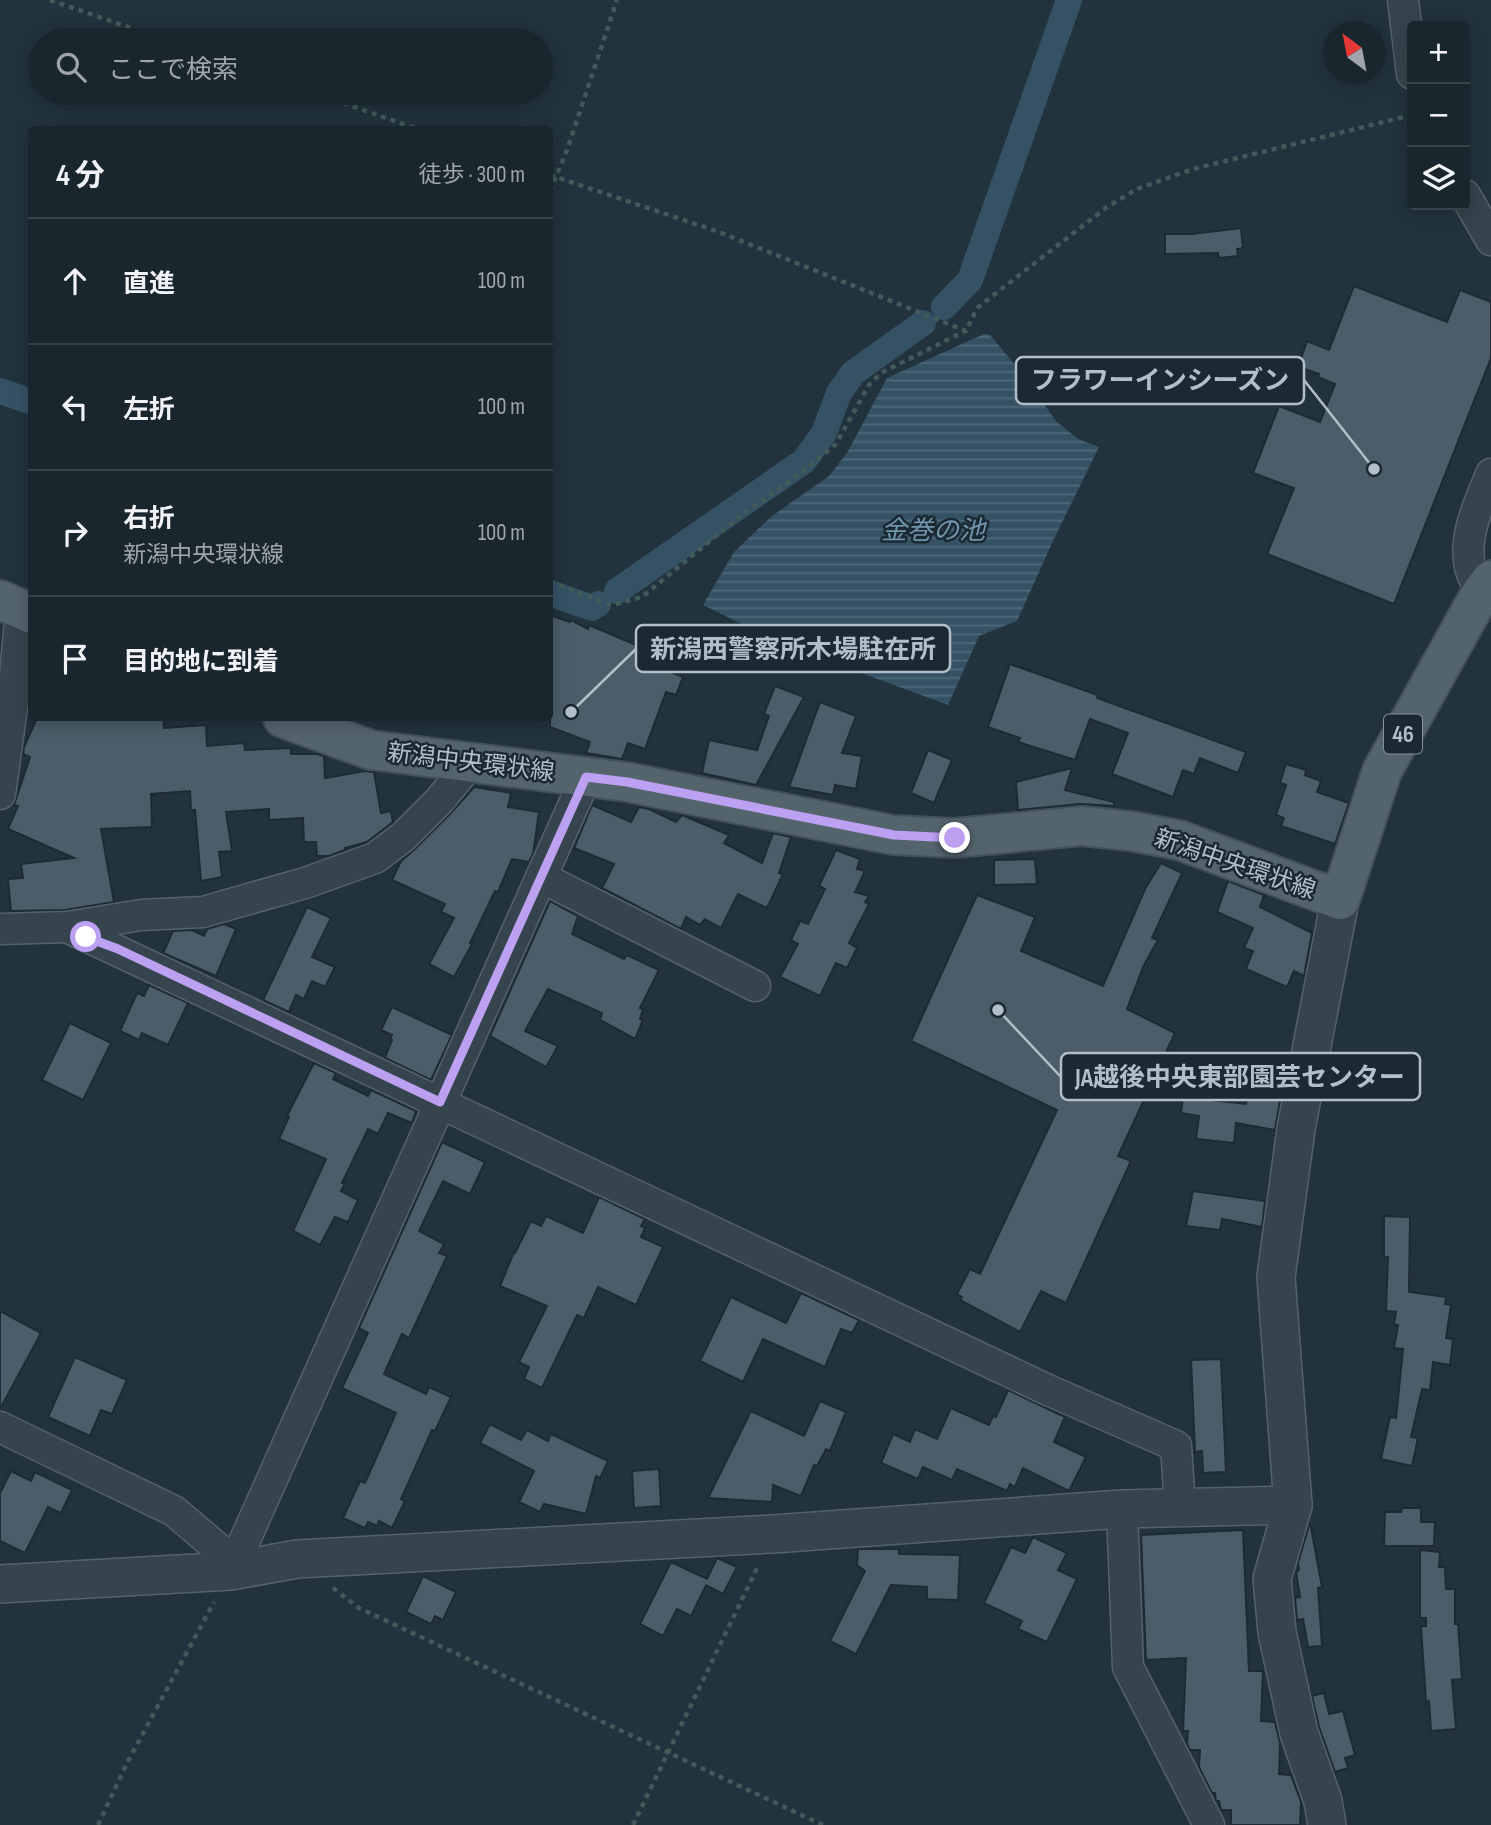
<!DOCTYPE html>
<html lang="ja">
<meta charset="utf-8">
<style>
:root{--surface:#1a262e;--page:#27323a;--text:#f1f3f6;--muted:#9fa5aa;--line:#38434a}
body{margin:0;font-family:"Sofia Sans Condensed","Noto Sans JP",sans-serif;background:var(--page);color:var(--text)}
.controls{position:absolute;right:21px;top:21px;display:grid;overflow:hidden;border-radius:7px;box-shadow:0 4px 18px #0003}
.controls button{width:63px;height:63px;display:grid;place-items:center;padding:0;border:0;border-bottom:2px solid var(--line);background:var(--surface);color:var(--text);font:35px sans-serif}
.compass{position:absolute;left:1323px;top:21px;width:63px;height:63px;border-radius:50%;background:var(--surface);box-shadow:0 4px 18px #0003;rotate:328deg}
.stop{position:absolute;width:21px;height:21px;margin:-16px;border:5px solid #bca0f2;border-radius:50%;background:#fff}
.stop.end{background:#bca0f2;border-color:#fff;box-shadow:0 2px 7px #0008}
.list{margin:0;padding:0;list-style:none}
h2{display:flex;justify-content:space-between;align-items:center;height:91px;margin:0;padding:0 28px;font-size:30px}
h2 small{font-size:23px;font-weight:400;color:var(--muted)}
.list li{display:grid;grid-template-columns:46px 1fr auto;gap:21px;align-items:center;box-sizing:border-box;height:126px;padding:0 28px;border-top:2px solid var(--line)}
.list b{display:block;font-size:26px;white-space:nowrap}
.list p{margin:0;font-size:23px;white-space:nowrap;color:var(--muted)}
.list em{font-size:23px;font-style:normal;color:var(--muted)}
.icon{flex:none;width:38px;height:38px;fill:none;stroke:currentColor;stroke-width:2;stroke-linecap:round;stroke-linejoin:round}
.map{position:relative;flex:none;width:1491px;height:1825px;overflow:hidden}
.search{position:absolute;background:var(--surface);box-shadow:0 4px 18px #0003;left:28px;top:28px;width:525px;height:77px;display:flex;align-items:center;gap:18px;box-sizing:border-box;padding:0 24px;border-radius:38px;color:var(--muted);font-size:26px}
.panel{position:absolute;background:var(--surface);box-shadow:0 4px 18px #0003;left:28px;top:126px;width:525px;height:595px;border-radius:7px}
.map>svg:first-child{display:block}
.water{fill:url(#water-rules)}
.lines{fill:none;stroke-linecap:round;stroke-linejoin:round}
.canal{stroke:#355265;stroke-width:26}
.building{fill:#4b5d69;stroke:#1d2b34;stroke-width:2}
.minor-casing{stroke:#54626b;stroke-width:33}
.tertiary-casing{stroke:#54626b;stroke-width:40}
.primary-casing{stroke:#425059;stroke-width:42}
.path{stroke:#425a58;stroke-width:4.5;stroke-dasharray:5 5;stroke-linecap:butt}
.minor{stroke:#36444d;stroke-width:30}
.tertiary{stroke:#36444d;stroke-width:37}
.primary{stroke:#54646d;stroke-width:38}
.route{stroke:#bca0f2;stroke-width:9}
.labels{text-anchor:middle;stroke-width:5;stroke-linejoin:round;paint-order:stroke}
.shield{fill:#1b2932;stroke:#85929c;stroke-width:2}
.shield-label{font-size:23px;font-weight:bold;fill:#b2bfc9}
.street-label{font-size:24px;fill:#b2bfc9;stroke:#1b2932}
.water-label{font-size:26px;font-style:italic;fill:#7096ad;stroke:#1b2932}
.leader{fill:none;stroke:#b2bfc9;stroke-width:2.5}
.callout-dot{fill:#b2bfc9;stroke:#1b2932;stroke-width:2.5}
.callout{fill:#1b2932;stroke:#b2bfc9;stroke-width:2.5}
.callout-label{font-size:26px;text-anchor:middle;font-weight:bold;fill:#b2bfc9}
</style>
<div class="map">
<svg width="1491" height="1825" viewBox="0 0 1491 1825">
<defs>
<pattern id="water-rules" width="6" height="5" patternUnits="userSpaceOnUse" patternTransform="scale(1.75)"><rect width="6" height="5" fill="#355265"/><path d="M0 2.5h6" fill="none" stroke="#50697a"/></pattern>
</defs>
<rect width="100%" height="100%" fill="#22333d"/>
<path class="water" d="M984 334 990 335 1015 365 1057 422 1078 439 1099 447 1053 541 1017 621 979 636 948 705 783 644 703 605 734 552 772 516 829 476 847 453 887 378Z"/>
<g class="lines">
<g class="canal">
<path d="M944 307 970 280 1069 0"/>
<path d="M0 391 32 402"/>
<path d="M617 591 804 461 824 433 839 393 853 373 923 323"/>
<path d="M550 593 592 608 598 604"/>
</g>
</g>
<g class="building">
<path d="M1241 228 1243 248 1237 249 1238 256 1219 258 1218 253 1165 254V234H1192Z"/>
<path d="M1354 286 1447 322 1460 290 1491 302V358L1394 604 1267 554 1294 488 1253 473 1279 406 1320 422 1335 384 1318 377 1319 374 1298 367 1307 341 1329 350Z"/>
<path d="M550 615 570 622 571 620 588 629 589 625 636 645 638 641 671 653 665 670 683 677 676 695 666 692 645 749 628 743 622 759 586 753 590 742 550 727Z"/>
<path d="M1010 664 1098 695 1097 698 1246 752 1238 773 1200 758 1194 774 1183 770 1173 797 1112 774 1128 733 1090 719 1075 760 1018 742 1020 738 988 727Z"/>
<path d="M775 686 804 697 756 785 702 773 709 740 757 750 769 716 764 714Z"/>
<path d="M820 702 856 716 842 753 862 756 856 789 835 785 833 795 789 787Z"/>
<path d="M37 718H163L164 728 206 725 207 746 244 743 245 750 291 748V754H317L324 756 325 778 365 771 374 772 381 813 391 811 393 822 367 842 345 848V850L329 856H317L316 842H304L303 818 269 820V809L226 812 232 851 219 852 222 877 201 881 195 810H191L190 791 151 794 152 827 101 829 114 902 65 910 11 911 8 879 23 878 21 864 74 858 8 829 18 806 14 805 30 757 23 754 24 747Z"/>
<path d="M928 750 952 760 934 803 911 793Z"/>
<path d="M1286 764 1306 770 1305 775 1321 781 1317 792 1349 803 1335 844 1281 826 1284 818 1276 815 1286 785 1280 783Z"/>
<path d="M1072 768 1065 790 1114 802V806L1080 804 1018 810 1016 782Z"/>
<path d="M474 787 511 793 508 807 539 812 533 854 529 862 512 859 498 892 495 891 470 943 472 944 454 977 429 964 454 918 441 912 445 904 392 880 401 861 415 849 451 813Z"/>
<path d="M592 805 631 822 639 807 649 809 676 822 682 815 729 835 724 843 762 863 773 833 791 837 779 873 783 874 767 908 738 894 721 928 705 919 700 925 686 917 681 929 602 888 614 864 574 848Z"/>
<path d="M836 850 860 859 857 869 865 871 855 892 869 896 865 902 869 904 849 943 857 948 847 968 836 963 820 996 780 977 798 944 791 940 800 921 808 924 825 889 819 886Z"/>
<path d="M1035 859 1037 884 994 885V860Z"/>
<path d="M1161 863 1182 873 1152 938 1158 940 1144 965 1127 1009 1175 1033 1118 1156 1131 1161 1066 1303 1041 1291 1020 1332 960 1300 962 1297 957 1294 970 1269 980 1274 1057 1110 911 1041 977 895 1035 917 1021 951 1103 986 1145 889Z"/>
<path d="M1228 881 1264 895 1260 907 1312 933 1304 976 1294 971 1287 987 1246 969 1253 951 1244 948 1253 928 1217 912Z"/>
<path d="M550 901 578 916 572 934 624 959 627 955 659 970 640 1008 643 1009 640 1019 643 1020 635 1039 600 1020 602 1013 548 989 525 1031 558 1046 546 1067 490 1036Z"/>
<path d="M307 907 331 918 312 957 335 967 325 987 312 981 304 999 296 995 289 1012 263 1000Z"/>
<path d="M224 924 236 929 216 976 163 953 173 931 192 930 204 936 207 929Z"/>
<path d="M149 985 188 1003 168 1045 142 1033 139 1040 120 1031 137 993 144 996Z"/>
<path d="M392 1007 452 1035 431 1080 385 1058 392 1040 390 1039 392 1035 381 1030Z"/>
<path d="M70 1023 111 1043 83 1100 42 1080Z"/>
<path d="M314 1063 336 1073 333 1079 368 1096 371 1090 416 1111 412 1123 388 1113 378 1134 368 1129 342 1183 345 1184 341 1191 358 1200 348 1222 335 1217 320 1245 293 1231 326 1159 279 1139 289 1117 287 1116Z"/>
<path d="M1254 1071 1282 1077 1280 1089H1282L1275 1130 1236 1123 1234 1143 1196 1139 1199 1116 1181 1113 1183 1097 1246 1104Z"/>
<path d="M442 1142 485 1162 470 1194 443 1181 419 1231 444 1244 439 1253 447 1256 409 1338 402 1334 384 1374 426 1394 429 1387 451 1397 435 1431 432 1430 401 1499 405 1501 392 1528 379 1521 377 1526 368 1522 365 1528 343 1518 360 1481 365 1483 396 1413 342 1388 368 1333 359 1328Z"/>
<path d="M1193 1191 1265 1201 1262 1227 1222 1219 1220 1230 1186 1226Z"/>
<path d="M599 1197 645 1219 641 1226 645 1228 641 1237 663 1247 636 1305 598 1287 584 1318 577 1315 542 1388 524 1379 529 1367 519 1362 547 1306 500 1286 514 1252 515 1253 531 1221 541 1226 546 1216 583 1233Z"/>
<path d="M1384 1216 1410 1217 1409 1292 1446 1297 1445 1304 1451 1305 1446 1338 1453 1339 1450 1365 1433 1362 1430 1390 1422 1389 1411 1437 1418 1438 1412 1466 1381 1459 1390 1417 1396 1418 1403 1349 1394 1348 1398 1325 1394 1324 1396 1312 1386 1311 1388 1257H1384Z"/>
<path d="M801 1293 859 1320 852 1333 841 1329 825 1367 763 1339 743 1382 700 1361 731 1297 786 1323Z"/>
<path d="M0 1311 41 1333 0 1409Z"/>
<path d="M75 1357 127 1380 112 1414 101 1410 90 1436 48 1417Z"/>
<path d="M1221 1359 1226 1472 1203 1473 1202 1451 1195 1452 1191 1360Z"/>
<path d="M1008 1390 1065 1417 1054 1442 1086 1457 1069 1491 1023 1468 1015 1487 1010 1484 1007 1491 957 1469 952 1480 923 1467 918 1479 881 1463 893 1434 910 1442 915 1429 937 1439 951 1408 989 1425 993 1416 996 1417Z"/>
<path d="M820 1401 846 1412 830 1451 826 1449 817 1466 814 1465 801 1496 773 1485 772 1502 708 1498 751 1411 804 1436Z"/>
<path d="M490 1424 521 1440 527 1430 548 1441 551 1434 608 1461 600 1478 596 1476 586 1514 544 1504 540 1512 519 1502 534 1471 480 1443Z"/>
<path d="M659 1469 661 1506 634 1508 632 1471Z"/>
<path d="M11 1471 31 1481 35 1472 72 1490 61 1513 48 1507 25 1553 0 1541V1493Z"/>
<path d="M1402 1508H1421V1522H1435L1434 1546H1384L1385 1512H1401Z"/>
<path d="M1310 1522 1322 1587 1318 1588 1322 1646 1308 1647 1303 1619 1297 1620 1295 1598 1300 1597 1296 1572 1299 1570 1298 1563Z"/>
<path d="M1243 1530 1249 1671H1263L1261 1721 1275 1722 1280 1743 1279 1774 1291 1775 1301 1802 1300 1825H1231V1810H1221L1219 1801H1216L1215 1793H1212L1199 1767 1200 1750H1190L1187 1744 1188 1731H1183L1186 1658 1146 1660 1141 1535Z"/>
<path d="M1033 1537 1067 1553 1058 1570 1077 1579 1047 1642 1018 1629 1022 1621 984 1603 1011 1547 1025 1553Z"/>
<path d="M858 1549H899V1554L960 1555 958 1600 927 1599V1587L891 1585 856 1654 830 1641 865 1571 857 1565Z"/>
<path d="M1420 1550 1440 1552 1439 1567H1445L1446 1589H1455V1624H1458L1462 1679 1452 1680 1456 1729 1431 1731 1429 1701 1426 1702 1421 1626H1426V1618H1420Z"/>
<path d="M717 1558 737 1567 723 1594 706 1585 691 1616 677 1609 663 1636 640 1624 671 1562 707 1579Z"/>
<path d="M423 1576 456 1592 443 1620 435 1616 431 1624 406 1612Z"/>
<path d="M1324 1693 1329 1714 1343 1711 1355 1755 1345 1758 1348 1768 1335 1772 1319 1727 1312 1696Z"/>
</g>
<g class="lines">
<g class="minor-casing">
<g id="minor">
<path d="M1403 0 1412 74"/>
<path d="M1465 195 1491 240"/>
<path d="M1481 593C1477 585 1472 576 1470 567 1463 535 1480 502 1491 474"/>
<path d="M0 794 13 700 21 609"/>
<path d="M541 877 755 986"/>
<path d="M67 927 1048 1390 1176 1446 1180 1508"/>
<path d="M0 929 67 927 141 915 203 912 305 883 375 858 403 837 439 801 472 761"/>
<path d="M0 1427 174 1511 221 1551 231 1571"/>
<path d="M1122 1509 1128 1667 1209 1825"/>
<path d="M231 1571 586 777"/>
</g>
</g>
<g class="tertiary-casing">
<g id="tertiary">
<path d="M0 1584 231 1571 297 1559 773 1534 1122 1509 1293 1505"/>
<path d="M1327 1825 1323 1801 1299 1733 1277 1632 1272 1579 1293 1505 1276 1277 1296 1129 1340 900"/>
</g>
</g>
<g class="primary-casing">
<g id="primary">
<path d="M0 600 32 614"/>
<path d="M283 718 371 750 627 782 893 835 955 838 1082 826 1130 831 1179 840 1340 900 1382 771 1481 593 1491 580"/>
</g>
</g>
<g class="path">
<path d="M50 0 165 40"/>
<path d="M315 93 420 130"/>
<path d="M550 175 719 232 966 331 977 308 1107 207 1137 189 1193 169 1412 115"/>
<path d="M550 191 567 150 617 0"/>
<path d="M550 582 612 605 642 597 739 517 801 473 836 444 869 385 881 373 965 331"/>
<path d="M333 1588 359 1608 823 1825"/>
<path d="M98 1825 127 1763 214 1602"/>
<path d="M633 1825 759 1564"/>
</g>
<use href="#minor" class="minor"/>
<use href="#tertiary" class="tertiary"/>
<use href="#primary" class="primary"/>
</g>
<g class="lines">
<path class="route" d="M86 937 118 949 440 1102 586 777 627 782 894 835 955 838"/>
</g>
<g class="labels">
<rect class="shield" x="1384" y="714.5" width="38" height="39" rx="5"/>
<g class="shield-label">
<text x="1403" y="742">46</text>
</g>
<g class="street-label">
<text transform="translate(471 762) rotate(7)" y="8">新潟中央環状線</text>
<text transform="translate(1235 864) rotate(19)" y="8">新潟中央環状線</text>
</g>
<g class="water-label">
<text x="933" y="539">金巻の池</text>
</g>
</g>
<path class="leader" d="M1374 469L1304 380M571 712L636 649M998 1010L1061 1077"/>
<g class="callout-dot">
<circle cx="1374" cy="469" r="7"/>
<circle cx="571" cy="712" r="7"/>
<circle cx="998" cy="1010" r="7"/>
</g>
<g class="callout">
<rect x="1016" y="357" width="288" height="47" rx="7"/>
<rect x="636" y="625" width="314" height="47" rx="7"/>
<rect x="1061" y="1053" width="359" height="47" rx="7"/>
</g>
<g class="callout-label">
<text x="1160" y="389">フラワーインシーズン</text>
<text x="793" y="658">新潟西警察所木場駐在所</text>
<text x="1240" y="1086">JA越後中央東部園芸センター</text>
</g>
</svg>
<div class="controls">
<button>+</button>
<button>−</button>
<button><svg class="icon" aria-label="layers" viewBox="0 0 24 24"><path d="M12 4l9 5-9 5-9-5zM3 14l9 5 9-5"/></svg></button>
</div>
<svg class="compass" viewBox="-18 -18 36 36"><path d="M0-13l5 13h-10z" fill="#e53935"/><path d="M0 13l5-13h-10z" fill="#9fa5aa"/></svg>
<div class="stop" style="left:86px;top:937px"></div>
<div class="stop end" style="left:955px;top:838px"></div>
<div class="search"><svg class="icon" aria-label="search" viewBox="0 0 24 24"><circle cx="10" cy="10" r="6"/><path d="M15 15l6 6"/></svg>ここで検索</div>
<section class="panel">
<h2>4 分<small>徒歩 · 300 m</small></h2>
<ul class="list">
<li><svg class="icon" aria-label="ahead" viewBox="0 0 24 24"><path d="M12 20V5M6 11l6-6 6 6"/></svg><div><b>直進</b></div><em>100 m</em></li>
<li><svg class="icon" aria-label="left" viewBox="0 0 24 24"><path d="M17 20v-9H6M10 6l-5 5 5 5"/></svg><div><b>左折</b></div><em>100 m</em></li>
<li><svg class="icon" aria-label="right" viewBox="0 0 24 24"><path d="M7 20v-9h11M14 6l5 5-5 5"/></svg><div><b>右折</b><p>新潟中央環状線</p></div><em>100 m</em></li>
<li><svg class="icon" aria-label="arrive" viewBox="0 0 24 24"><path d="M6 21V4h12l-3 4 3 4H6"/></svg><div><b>目的地に到着</b></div></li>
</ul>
</section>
</div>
